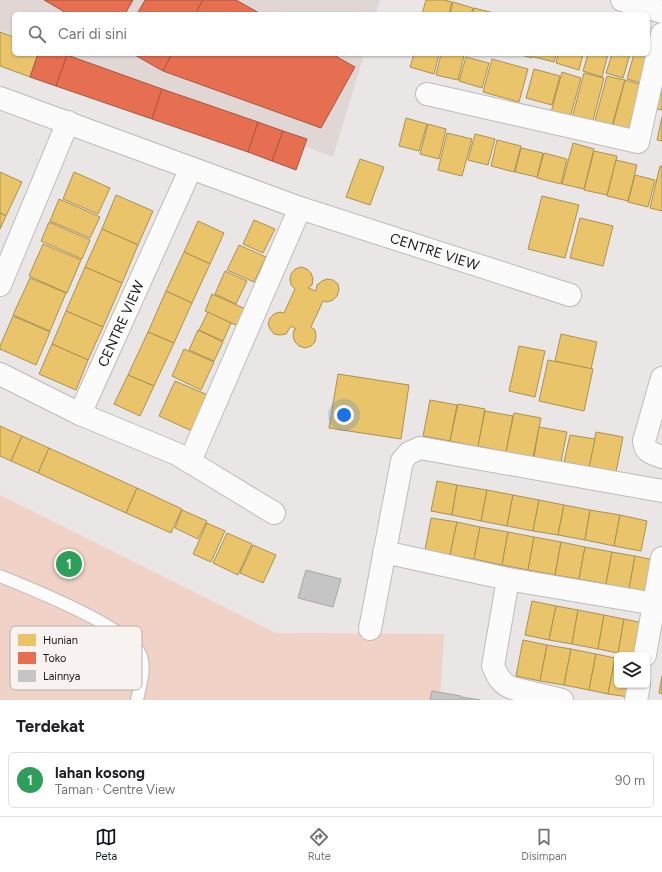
<!DOCTYPE html>
<html lang="id">
<meta charset="utf-8">
<style>
:root{--surface:#fff;--page:#f6f6f6;--text:#202124;--muted:#757577;--line:#e0e0e0;--accent:#111827}
body{margin:0;font-family:Figtree,sans-serif;background:var(--page);color:var(--text)}
.controls{position:absolute;right:12px;bottom:12px;display:grid;overflow:hidden;border-radius:6px;box-shadow:0 1px 3px #0004}
.controls button{width:36px;height:36px;display:grid;place-items:center;padding:0;border:0;border-bottom:1px solid var(--line);background:var(--surface);color:var(--text);font:20px sans-serif}
.you{position:absolute;left:344px;top:415px;width:14px;height:14px;margin:-10px;border:3px solid #fff;border-radius:50%;background:#1a73e8;box-shadow:0 0 0 6px #1a73e833}
.badge{display:grid;place-items:center;width:26px;height:26px;border-radius:50%;background:var(--accent);color:#fff;font-size:13px;font-weight:700}
.pin{position:absolute;translate:-50% -50%;border:2px solid #fff;box-shadow:0 1px 4px #0006}
.list{margin:0;padding:0;list-style:none}
h2{display:flex;justify-content:space-between;align-items:center;height:52px;margin:0;padding:0 16px;font-size:17px}
h2 small{font-size:13px;font-weight:400;color:var(--muted)}
.list li{display:grid;grid-template-columns:26px 1fr auto;gap:12px;align-items:center;box-sizing:border-box;height:56px;margin:0 8px 8px;padding:0 8px;border:1px solid var(--line);border-radius:6px}
.list b{display:block;font-size:15px;white-space:nowrap}
.list p{margin:0;font-size:13px;white-space:nowrap;color:var(--muted)}
.list em{font-size:13px;font-style:normal;color:var(--muted)}
.icon{flex:none;width:22px;height:22px;fill:none;stroke:currentColor;stroke-width:2;stroke-linecap:round;stroke-linejoin:round}
.map{position:relative;flex:none;width:662px;height:700px;overflow:hidden}
.search{position:absolute;background:var(--surface);box-shadow:0 1px 3px #0004;left:12px;right:12px;top:12px;height:44px;display:flex;align-items:center;gap:10px;box-sizing:border-box;padding:0 14px;border-radius:6px;color:var(--muted);font-size:15px}
.sheet{height:116px;background:var(--surface)}
nav{display:flex;justify-content:space-around;align-items:center;box-sizing:border-box;height:56px;border-top:1px solid var(--line);background:var(--surface);font-size:11px;color:var(--muted)}
nav a{display:grid;justify-items:center;gap:2px}
nav .on{color:var(--accent)}
.map>svg:first-child{display:block}
.built{fill:#e0d7d4}
.green{fill:#f0d2c6}
.homes{fill:#e9c46a;stroke:#ab9151}
.shops{fill:#e76f51;stroke:#aa5540}
.building{fill:#c6c5c6;stroke:#a8a7a7}
.lines{fill:none;stroke-linecap:round;stroke-linejoin:round}
.service-casing{stroke:#bebbba;stroke-width:14}
.minor-casing{stroke:#bebbba;stroke-width:24}
.service{stroke:#fcfbfb;stroke-width:12}
.minor{stroke:#fcfbfb;stroke-width:22}
.labels{text-anchor:middle;stroke-width:4;stroke-linejoin:round;paint-order:stroke}
.street-label{font-size:14px;fill:#1b1918;stroke:#f8f2f0}
.key{fill:#f8f2f0;stroke:#b6b1af;stroke-width:1}
.key-label{font-size:11px;fill:#1b1918}
</style>
<div class="map">
<svg width="662" height="700" viewBox="0 0 662 700">
<rect width="100%" height="100%" fill="#e9e6e5"/>
<g class="built">
<path d="M0 0H380L376 14H14V36L0 30Z"/>
<path d="M62 54H364L333 157Z"/>
</g>
<path class="green" d="M0 495 276 633 444 634 440 700H0Z"/>
<g class="homes">
<path d="M426 0H444L452 2 449 14H422Z"/>
<path d="M453 2 473 8 471 14H450Z"/>
<path d="M474 8 498 14H472Z"/>
<path d="M0 32 14 37V54H38L30 77 0 66Z"/>
<path d="M648 34 658 37 645 84 627 79 634 54H648Z"/>
<path d="M414 54H439L434 74 410 67Z"/>
<path d="M441 54H457L464 56 458 80 436 75Z"/>
<path d="M518 54H533L532 58Z"/>
<path d="M534 54H556L554 62 534 57Z"/>
<path d="M558 54H583L579 70 556 63Z"/>
<path d="M588 54H608L602 77 583 71Z"/>
<path d="M612 54H630L623 78 606 73Z"/>
<path d="M466 57 489 63 482 88 459 81Z"/>
<path d="M492 59 528 69 519 102 483 92Z"/>
<path d="M534 69 560 76 552 105 526 98Z"/>
<path d="M562 72 581 78 569 121 550 116Z"/>
<path d="M584 73 604 78 591 128 571 122Z"/>
<path d="M607 76 625 80 611 129 594 124Z"/>
<path d="M625 80 646 86 633 135 612 129Z"/>
<path d="M659 85 662 86V110L653 108Z"/>
<path d="M662 117V141L657 140Z"/>
<path d="M406 118 427 124 419 151 399 146Z"/>
<path d="M428 124 446 129 439 159 420 154Z"/>
<path d="M447 133 472 139 462 176 438 170Z"/>
<path d="M475 134 495 139 488 165 468 160Z"/>
<path d="M497 140 521 146 514 172 491 166Z"/>
<path d="M573 143 594 149 584 189 562 184Z"/>
<path d="M521 148 543 153 537 177 515 172Z"/>
<path d="M594 151 617 156 607 195 584 190Z"/>
<path d="M544 153 567 159 561 184 537 178Z"/>
<path d="M360 159 384 167 370 205 346 197Z"/>
<path d="M616 160 637 165 628 201 607 196Z"/>
<path d="M660 166H662V211L650 208Z"/>
<path d="M0 172 22 182 6 216 0 213Z"/>
<path d="M74 172 110 188 98 214 63 199Z"/>
<path d="M635 175 655 180 648 207 628 202Z"/>
<path d="M116 195 153 211 138 245 102 229Z"/>
<path d="M542 196 579 205 565 258 528 249Z"/>
<path d="M59 199 100 217 90 238 50 221Z"/>
<path d="M0 213 6 216 0 229Z"/>
<path d="M580 218 613 226 603 266 570 258Z"/>
<path d="M254 220 275 229 263 253 243 244Z"/>
<path d="M198 221 224 233 210 264 184 252Z"/>
<path d="M49 222 90 240 82 259 41 241Z"/>
<path d="M102 229 138 245 122 283 85 267Z"/>
<path d="M43 244 81 260 67 293 29 276Z"/>
<path d="M239 245 266 257 254 282 227 270Z"/>
<path d="M184 252 210 264 192 303 166 291Z"/>
<path d="M85 267 122 283 103 327 66 311Z"/>
<path d="M301 267 307 269 311 273 313 279 312 285 308 288 316 291 317 285 322 281 327 279 333 280 338 284 339 290 337 296 333 300 327 302 323 301 311 327 315 330 316 336 315 342 311 346 305 348 299 346 295 342 293 336 294 330 296 329 291 326 286 334 280 335 274 334 270 329 268 324 270 318 274 314 280 312 284 313 295 289 291 285 290 279 291 274 295 269Z"/>
<path d="M225 271 247 281 236 304 215 294Z"/>
<path d="M30 278 66 293 50 331 13 315Z"/>
<path d="M166 291 192 303 174 343 148 332Z"/>
<path d="M212 294 248 310 240 327 205 311Z"/>
<path d="M66 311 103 327 88 360 52 344Z"/>
<path d="M208 312 231 323 223 341 199 330Z"/>
<path d="M13 316 50 332 36 365 0 349V346Z"/>
<path d="M198 330 223 342 214 361 189 350Z"/>
<path d="M148 332 174 343 154 386 128 375Z"/>
<path d="M561 334 597 342 591 369 555 361Z"/>
<path d="M52 344 88 360 76 390 39 374Z"/>
<path d="M519 346 545 351 535 397 509 391Z"/>
<path d="M184 349 214 362 201 390 172 376Z"/>
<path d="M548 360 593 369 584 411 539 401Z"/>
<path d="M338 374 409 385 401 439 329 428Z"/>
<path d="M128 375 154 386 140 416 114 404Z"/>
<path d="M175 381 208 395 192 431 159 416Z"/>
<path d="M430 400 457 405 450 441 423 436Z"/>
<path d="M458 404 485 409 478 447 450 441Z"/>
<path d="M485 411 513 416 506 452 478 446Z"/>
<path d="M514 413 541 418 533 457 506 452Z"/>
<path d="M0 426 22 436 11 461 0 456Z"/>
<path d="M539 427 567 432 561 462 534 457Z"/>
<path d="M596 432 623 437 616 472 589 467Z"/>
<path d="M570 435 595 439 589 467 564 462Z"/>
<path d="M22 436 49 448 38 473 11 461Z"/>
<path d="M49 448 137 488 126 513 38 473Z"/>
<path d="M437 481 457 485 452 515 431 511Z"/>
<path d="M457 485 487 490 481 521 452 515Z"/>
<path d="M137 488 182 509 171 533 126 513Z"/>
<path d="M487 490 513 495 507 526 481 521Z"/>
<path d="M513 495 539 500 533 531 507 526Z"/>
<path d="M539 500 564 505 558 535 533 531Z"/>
<path d="M564 505 590 510 585 540 558 535Z"/>
<path d="M182 510 207 521 198 539 175 528Z"/>
<path d="M590 510 620 515 614 546 585 540Z"/>
<path d="M620 515 647 521 641 551 614 546Z"/>
<path d="M431 518 457 522 450 555 425 550Z"/>
<path d="M457 522 480 527 474 559 450 555Z"/>
<path d="M207 523 225 531 211 562 193 554Z"/>
<path d="M480 527 508 532 502 565 474 559Z"/>
<path d="M508 532 534 537 528 570 502 565Z"/>
<path d="M227 533 252 544 238 575 213 563Z"/>
<path d="M534 537 561 542 555 575 528 570Z"/>
<path d="M561 542 585 547 579 579 555 575Z"/>
<path d="M253 545 276 555 263 583 240 573Z"/>
<path d="M585 547 612 552 606 584 579 579Z"/>
<path d="M612 552 635 556 629 589 606 584Z"/>
<path d="M635 556 654 560 647 593 629 589Z"/>
<path d="M532 601 556 606 549 640 525 635Z"/>
<path d="M556 606 578 610 572 644 549 640Z"/>
<path d="M578 610 604 615 598 649 572 644Z"/>
<path d="M604 615 624 619 618 653 598 649Z"/>
<path d="M624 619 644 623 638 655 618 653Z"/>
<path d="M523 640 547 645 540 681 516 676Z"/>
<path d="M547 645 571 649 564 685 540 681Z"/>
<path d="M571 649 596 654 589 690 564 685Z"/>
<path d="M596 654 615 658 608 694 589 690Z"/>
<path d="M615 658H617V685H631L629 697 608 694Z"/>
<path d="M662 676V694L659 693Z"/>
</g>
<g class="shops">
<path d="M44 0H133L125 14H68Z"/>
<path d="M145 0H203L195 14H137Z"/>
<path d="M203 0H236L261 14H195Z"/>
<path d="M38 54H63L67 55 56 86 30 77Z"/>
<path d="M133 54H172L163 71Z"/>
<path d="M172 54H332L355 67 321 128 163 71Z"/>
<path d="M67 55 162 89 152 119 56 86Z"/>
<path d="M162 89 258 122 248 152 152 119Z"/>
<path d="M258 122 283 131 272 161 248 152Z"/>
<path d="M283 131 307 139 296 170 272 161Z"/>
</g>
<g class="building">
<path d="M306 570 341 579 333 607 298 598Z"/>
<path d="M432 691 461 696 460 700H430Z"/>
<path d="M462 697 480 700H462Z"/>
</g>
<g class="lines">
<g class="service-casing">
<path id="service" d="M0 576C30 588 125 626 139 652 147 667 140 685 137 700"/>
</g>
<g class="minor-casing">
<g id="minor">
<path d="M622 0 662 12"/>
<path d="M427 94 638 142 662 34"/>
<path id="s1" d="M0 98 300 208 570 295"/>
<path d="M0 285 68 122"/>
<path d="M0 374 80 414 177 454 274 513"/>
<path d="M662 378 644 441C645 453 652 453 662 457"/>
<path id="s2" d="M80 414 191 168"/>
<path d="M190 461 300 208"/>
<path d="M384 552 508 579 655 604"/>
<path d="M508 579 493 666C498 677 501 684 512 688L562 700"/>
<path d="M370 629 402 461 409 453 420 448 662 491"/>
<path d="M645 655 662 558"/>
<path d="M636 700 639 685"/>
</g>
</g>
<use href="#service" class="service"/>
<use href="#minor" class="minor"/>
</g>
<g class="labels">
<g class="street-label">
<text dy="5" stroke="none"><textPath href="#s1" startOffset="461">CENTRE VIEW</textPath></text>
<text dy="5" stroke="none"><textPath href="#s2" startOffset="99">CENTRE VIEW</textPath></text>
</g>
</g>
<rect x="10" y="626" width="132" height="64" rx="6" class="key"/>
<rect x="18" y="634" width="18" height="12" fill="#e9c46a"/>
<rect x="18" y="652" width="18" height="12" fill="#e76f51"/>
<rect x="18" y="670" width="18" height="12" fill="#c6c5c6"/>
<g class="key-label">
<text x="43" y="644">Hunian</text>
<text x="43" y="662">Toko</text>
<text x="43" y="680">Lainnya</text>
</g>
</svg>
<div class="controls">
<button><svg class="icon" aria-label="layers" viewBox="0 0 24 24"><path d="M12 4l9 5-9 5-9-5zM3 14l9 5 9-5"/></svg></button>
</div>
<div class="you"></div>
<div class="pin badge" style="left:69px;top:564px;background:#2e9e5b">1</div>
<div class="search"><svg class="icon" aria-label="search" viewBox="0 0 24 24"><circle cx="10" cy="10" r="6"/><path d="M15 15l6 6"/></svg>Cari di sini</div>
</div>
<section class="sheet">
<h2>Terdekat<small></small></h2>
<ul class="list">
<li><span class="badge" style="background:#2e9e5b">1</span><div><b>lahan kosong</b><p>Taman · Centre View</p></div><em>90 m</em></li>
</ul>
</section>
<nav>
<a class="on"><svg class="icon" aria-label="map" viewBox="0 0 24 24"><path d="M3 6l6-2 6 2 6-2v14l-6 2-6-2-6 2zM9 4v14M15 6v14"/></svg>Peta</a>
<a><svg class="icon" aria-label="directions" viewBox="0 0 24 24"><path d="M12 3l9 9-9 9-9-9zM9 14v-3h6M13 9l2 2-2 2"/></svg>Rute</a>
<a><svg class="icon" aria-label="saved" viewBox="0 0 24 24"><path d="M7 4h10v16l-5-4-5 4z"/></svg>Disimpan</a>
</nav>
